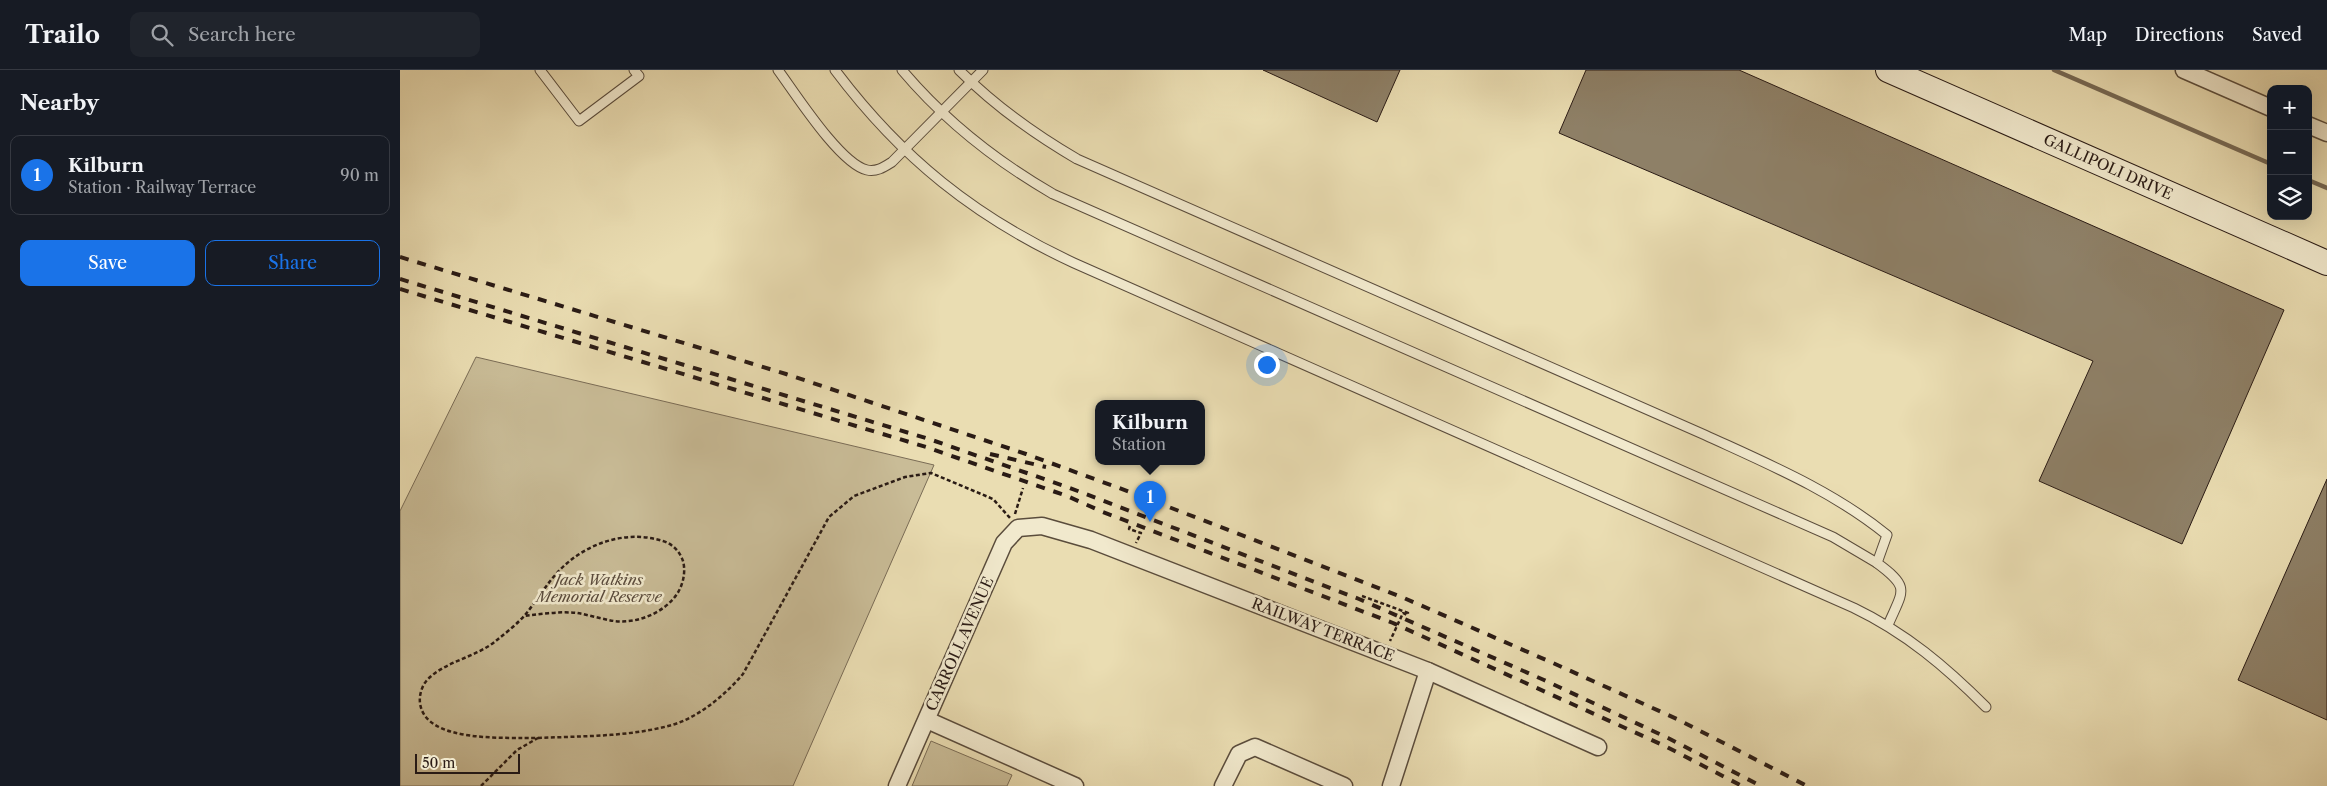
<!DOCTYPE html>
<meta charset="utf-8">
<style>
:root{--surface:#171b24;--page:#20242c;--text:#f1f3f6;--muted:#9ea1a6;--line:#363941;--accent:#1a73e8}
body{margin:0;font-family:"Libre Caslon Text",serif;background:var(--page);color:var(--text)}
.controls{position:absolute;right:15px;top:15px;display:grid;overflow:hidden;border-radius:10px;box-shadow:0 5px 20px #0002}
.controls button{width:45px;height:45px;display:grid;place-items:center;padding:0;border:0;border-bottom:1px solid var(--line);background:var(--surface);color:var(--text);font:25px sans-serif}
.scale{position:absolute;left:15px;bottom:12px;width:105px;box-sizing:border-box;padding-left:5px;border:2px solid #2a1b15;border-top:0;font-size:14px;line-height:18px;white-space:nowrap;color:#2a1b15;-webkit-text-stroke:4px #f1e9cd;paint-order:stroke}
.you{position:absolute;left:866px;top:294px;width:18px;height:18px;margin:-12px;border:4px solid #fff;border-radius:50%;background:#1a73e8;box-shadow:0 0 0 8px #1a73e833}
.badge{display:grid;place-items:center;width:32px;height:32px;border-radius:50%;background:var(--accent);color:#fff;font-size:16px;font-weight:700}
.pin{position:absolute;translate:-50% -41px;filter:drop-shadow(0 1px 2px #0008)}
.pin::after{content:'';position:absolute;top:26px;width:18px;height:15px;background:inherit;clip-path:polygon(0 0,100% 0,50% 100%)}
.popup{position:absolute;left:695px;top:330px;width:110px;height:65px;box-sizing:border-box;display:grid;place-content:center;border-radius:10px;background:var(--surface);filter:drop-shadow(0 1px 4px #0005);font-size:16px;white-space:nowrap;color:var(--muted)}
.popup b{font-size:19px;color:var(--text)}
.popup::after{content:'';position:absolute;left:50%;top:100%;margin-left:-10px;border:10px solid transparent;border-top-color:var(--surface)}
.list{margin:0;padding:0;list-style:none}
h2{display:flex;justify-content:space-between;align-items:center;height:65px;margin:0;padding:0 20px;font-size:21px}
h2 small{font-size:16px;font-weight:400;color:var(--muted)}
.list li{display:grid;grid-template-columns:32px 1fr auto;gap:15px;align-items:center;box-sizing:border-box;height:80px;margin:0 10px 10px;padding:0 10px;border:1px solid var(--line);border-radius:10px}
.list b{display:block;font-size:19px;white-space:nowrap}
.list p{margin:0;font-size:16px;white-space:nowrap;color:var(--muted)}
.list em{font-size:16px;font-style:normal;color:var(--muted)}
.actions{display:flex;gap:10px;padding:15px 20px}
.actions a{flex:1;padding:11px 0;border:1px solid var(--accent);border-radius:10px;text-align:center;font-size:18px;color:var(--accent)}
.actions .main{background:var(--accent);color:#fff}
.icon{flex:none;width:28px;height:28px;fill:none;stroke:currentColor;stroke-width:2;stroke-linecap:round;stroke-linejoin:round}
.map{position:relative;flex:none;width:1927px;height:716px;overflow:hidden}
header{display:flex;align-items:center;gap:30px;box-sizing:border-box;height:70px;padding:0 25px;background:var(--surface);border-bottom:1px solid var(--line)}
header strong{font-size:24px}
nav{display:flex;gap:28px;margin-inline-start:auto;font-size:18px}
.search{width:350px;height:45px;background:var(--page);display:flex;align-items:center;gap:12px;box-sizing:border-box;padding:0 18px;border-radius:10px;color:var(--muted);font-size:19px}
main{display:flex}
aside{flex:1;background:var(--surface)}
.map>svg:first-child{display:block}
.green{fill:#c9bc97;stroke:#7a6c56}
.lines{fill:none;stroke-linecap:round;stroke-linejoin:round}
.stream{stroke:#766853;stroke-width:4.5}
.building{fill:#8e8067;stroke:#2a1b15}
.lane-casing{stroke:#5a4c3c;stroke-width:11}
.street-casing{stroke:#5a4c3c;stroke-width:19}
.secondary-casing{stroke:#2a1b15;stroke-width:26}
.path{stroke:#2a1b15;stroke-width:2.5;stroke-dasharray:4 2.5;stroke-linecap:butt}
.lane{stroke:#f1e9cd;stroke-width:9}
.street{stroke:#f1e9cd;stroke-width:16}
.secondary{stroke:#f1e9cd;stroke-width:24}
.rail{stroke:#2a1b15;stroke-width:4;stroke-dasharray:9 9;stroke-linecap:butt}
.labels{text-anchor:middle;stroke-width:5;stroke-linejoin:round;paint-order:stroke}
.street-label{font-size:15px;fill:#2a1b15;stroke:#f1e9cd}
.park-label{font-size:15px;font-style:italic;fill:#5a4b3c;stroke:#f1e9cd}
</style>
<header>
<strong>Trailo</strong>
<div class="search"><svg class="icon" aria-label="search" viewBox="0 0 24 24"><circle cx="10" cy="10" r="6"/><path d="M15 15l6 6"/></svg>Search here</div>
<nav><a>Map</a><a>Directions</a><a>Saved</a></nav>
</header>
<main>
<aside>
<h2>Nearby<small></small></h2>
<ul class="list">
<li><span class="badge">1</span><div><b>Kilburn</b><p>Station · Railway Terrace</p></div><em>90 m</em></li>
</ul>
<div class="actions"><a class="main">Save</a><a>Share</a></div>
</aside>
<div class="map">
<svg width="1927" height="716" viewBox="0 0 1927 716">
<rect width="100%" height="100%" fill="#eaddb2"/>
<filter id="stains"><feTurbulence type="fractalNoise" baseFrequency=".004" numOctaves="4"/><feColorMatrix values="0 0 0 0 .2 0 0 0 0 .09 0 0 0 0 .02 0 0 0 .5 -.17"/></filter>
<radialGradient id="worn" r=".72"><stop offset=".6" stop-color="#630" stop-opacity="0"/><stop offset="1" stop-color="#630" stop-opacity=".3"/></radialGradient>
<g class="green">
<path d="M76 287 534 395 393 716H0V441Z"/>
<path d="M531 671 612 705 607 716H512Z"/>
</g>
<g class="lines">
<g class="stream">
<path d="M1654 0 1871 94"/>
<path d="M1908 110 1927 118"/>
</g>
</g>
<g class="building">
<path d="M863 0H1000L977 52Z"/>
<path d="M1186 0H1339L1884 240 1782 474 1639 411 1693 291 1159 63Z"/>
<path d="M1927 409V650L1838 610Z"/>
</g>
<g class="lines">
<g class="lane-casing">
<g id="lane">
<path d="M140 0 179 51 239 6 234 0"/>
<path d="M378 0C395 23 440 94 467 100 477 102 484 97 492 92L583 0"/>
<path d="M435 0C501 88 575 147 674 193L1454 538C1506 563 1546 597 1586 637"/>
<path d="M502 0C545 51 596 91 653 124L1433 467 1477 493"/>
<path d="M559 0C595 36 634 64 677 89L1305 365C1368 394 1433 421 1487 465L1477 493C1511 518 1503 520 1488 555"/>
</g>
</g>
<g class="street-casing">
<g id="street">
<path d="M1784 0 1871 38"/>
<path d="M1908 55 1927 63"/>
<path d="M527 650 675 716"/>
<path d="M497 716 604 473 618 458 642 456 691 470 1028 601 1198 677"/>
<path d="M823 716 839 684 855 677 944 716"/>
<path d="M991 716 1028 601"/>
</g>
</g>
<g class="secondary-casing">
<path id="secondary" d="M1488 0 1927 193"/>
</g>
<g class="path">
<path d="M615 444 623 418"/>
<path d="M730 456 729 459 741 463 736 473"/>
<path d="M962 526 1008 543 1007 545 1003 543 990 571"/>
<path d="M138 668C181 666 229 667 272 655 299 647 325 625 343 604L429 447 454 426 505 407 531 403 593 429 610 448"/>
<path d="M81 716 117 680 138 668C108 667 25 674 20 633 19 625 22 615 28 609 46 591 77 587 97 570 106 563 117 554 125 545 136 532 145 516 157 503 183 474 225 459 263 471 273 474 280 482 283 491 286 502 283 515 277 524 264 543 237 554 214 551 202 549 189 545 177 543 160 541 141 544 124 546"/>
</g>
<use href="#lane" class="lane"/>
<use href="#street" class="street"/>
<use href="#secondary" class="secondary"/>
<g class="rail">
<path d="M0 187 386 304 626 384 730 422 1004 528 1153 593 1277 649 1407 716"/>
<path d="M0 209 529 369 670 418 959 529 1144 610 1268 668 1361 716"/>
<path d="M0 219 526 377 667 426 703 442 993 553 1265 676 1342 716"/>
<path d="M590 384 646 397"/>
</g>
</g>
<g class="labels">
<g class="street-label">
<text transform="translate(1708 97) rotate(24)" y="5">GALLIPOLI DRIVE</text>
<text transform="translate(923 560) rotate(21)" y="5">RAILWAY TERRACE</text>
<text transform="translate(560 574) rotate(-66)" y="5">CARROLL AVENUE</text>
</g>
<g class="park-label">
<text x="199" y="515">Jack Watkins<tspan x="199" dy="17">Memorial Reserve</tspan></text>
</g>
</g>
<rect width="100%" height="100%" filter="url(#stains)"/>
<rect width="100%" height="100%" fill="url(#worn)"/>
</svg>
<div class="controls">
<button>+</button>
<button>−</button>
<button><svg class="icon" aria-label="layers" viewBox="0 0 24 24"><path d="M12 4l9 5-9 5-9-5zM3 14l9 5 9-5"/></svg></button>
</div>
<div class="scale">50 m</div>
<div class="you"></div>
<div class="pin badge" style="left:750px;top:452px">1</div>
<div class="popup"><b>Kilburn</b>Station</div>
</div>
</main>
